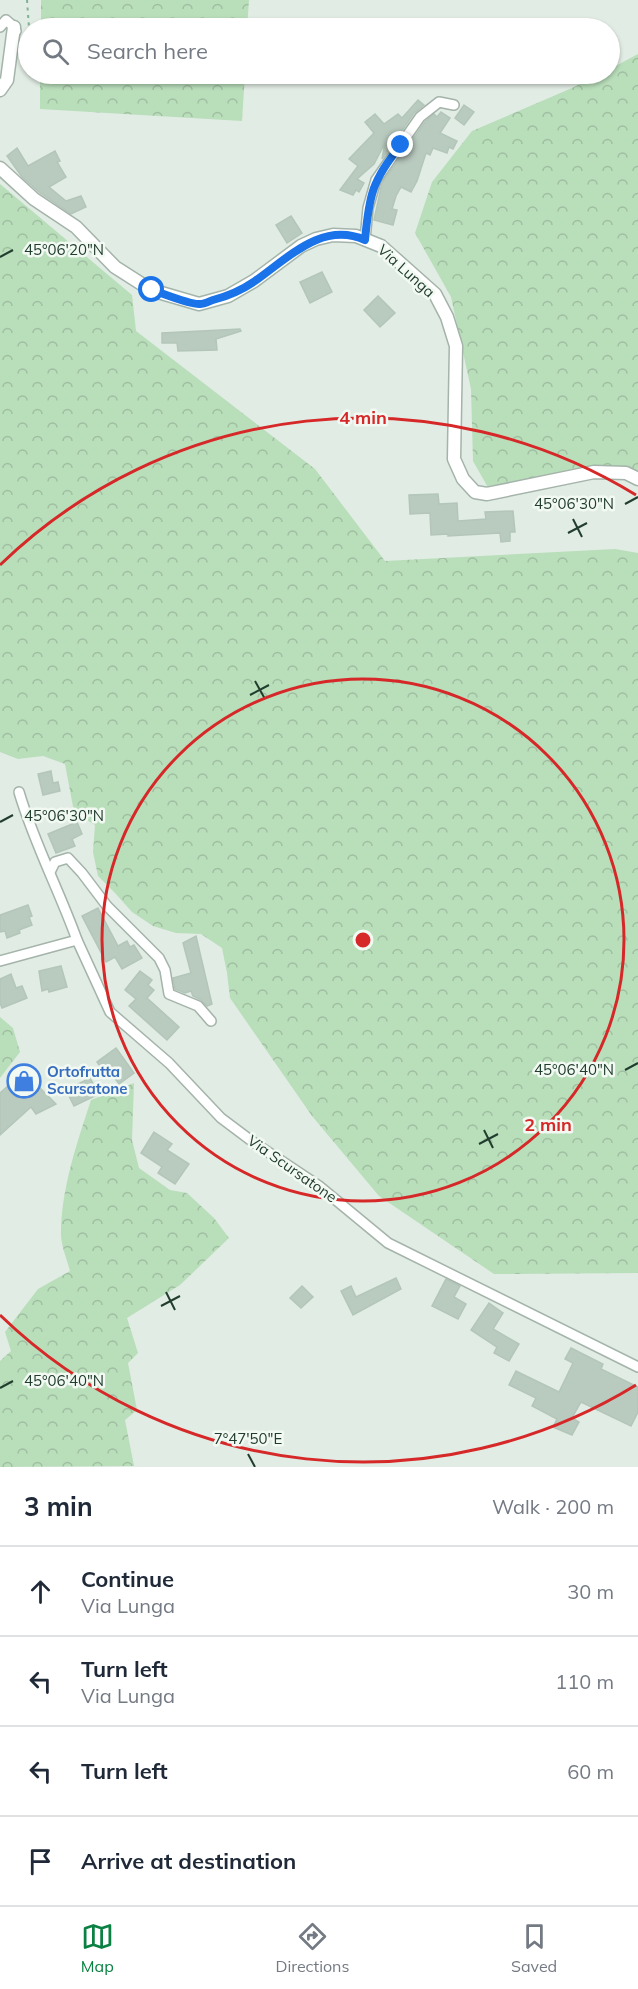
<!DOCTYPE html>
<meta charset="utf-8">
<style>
:root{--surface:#fff;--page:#f6f6f7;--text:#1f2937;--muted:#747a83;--line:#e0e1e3;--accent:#0b8043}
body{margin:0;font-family:Mulish,sans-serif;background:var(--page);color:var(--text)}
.stop{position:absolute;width:18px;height:18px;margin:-14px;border:4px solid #1a73e8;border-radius:50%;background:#fff}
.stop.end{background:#1a73e8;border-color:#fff;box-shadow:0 2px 6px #0008}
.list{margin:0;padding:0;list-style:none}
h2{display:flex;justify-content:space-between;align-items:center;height:78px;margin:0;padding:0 24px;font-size:26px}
h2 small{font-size:20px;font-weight:400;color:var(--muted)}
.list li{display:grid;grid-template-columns:39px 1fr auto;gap:18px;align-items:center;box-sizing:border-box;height:90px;padding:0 24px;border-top:2px solid var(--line)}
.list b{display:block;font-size:22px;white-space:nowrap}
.list p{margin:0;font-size:20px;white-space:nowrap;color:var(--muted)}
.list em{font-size:20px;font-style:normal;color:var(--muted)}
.icon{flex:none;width:33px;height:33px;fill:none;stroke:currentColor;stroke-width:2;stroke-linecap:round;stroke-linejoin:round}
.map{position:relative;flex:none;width:638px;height:1467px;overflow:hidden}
.search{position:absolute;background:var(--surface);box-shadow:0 2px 4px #0004;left:18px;right:18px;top:18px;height:66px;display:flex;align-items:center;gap:15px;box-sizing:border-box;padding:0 21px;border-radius:33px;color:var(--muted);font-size:22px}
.sheet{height:438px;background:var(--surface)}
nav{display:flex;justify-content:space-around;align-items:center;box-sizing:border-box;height:84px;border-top:2px solid var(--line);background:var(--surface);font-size:16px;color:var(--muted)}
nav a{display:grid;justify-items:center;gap:3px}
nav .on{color:var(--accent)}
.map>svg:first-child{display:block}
.forest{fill:url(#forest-crowns)}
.building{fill:#b9cabf;stroke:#b3c6b9;stroke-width:1.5}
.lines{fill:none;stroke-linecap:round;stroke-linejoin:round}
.minor-casing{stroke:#a4b4aa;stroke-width:12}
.tertiary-casing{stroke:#a4b4aa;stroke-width:15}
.path{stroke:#81b195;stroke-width:2;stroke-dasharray:3 4.5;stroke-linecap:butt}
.minor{stroke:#fff;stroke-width:9}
.tertiary{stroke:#fff;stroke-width:12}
.route{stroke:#1a73e8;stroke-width:8}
.ticks{fill:none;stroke:#213d2e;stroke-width:2}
.ring{fill:none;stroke:#d62828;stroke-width:3}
.labels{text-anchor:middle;stroke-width:5;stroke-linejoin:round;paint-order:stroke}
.street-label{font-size:15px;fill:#213d2e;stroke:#f2f9f3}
.shop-label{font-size:15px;font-weight:bold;fill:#366cbe;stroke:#f2f9f3;text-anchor:start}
.ticks-label{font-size:15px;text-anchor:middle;fill:#213d2e;stroke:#f2f9f3;stroke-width:5;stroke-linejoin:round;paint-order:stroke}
.centre{fill:#d62828;stroke:#f2f9f3;stroke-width:3}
.ring-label{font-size:18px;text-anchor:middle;font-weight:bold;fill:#d62828;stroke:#f2f9f3;stroke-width:5;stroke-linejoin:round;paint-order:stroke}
</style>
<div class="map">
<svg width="638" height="1467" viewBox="0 0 638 1467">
<defs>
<pattern id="forest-crowns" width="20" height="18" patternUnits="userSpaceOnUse" patternTransform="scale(1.5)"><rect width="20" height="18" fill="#b9deba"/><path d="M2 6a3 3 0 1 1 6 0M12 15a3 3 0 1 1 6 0" fill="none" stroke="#9fbfa0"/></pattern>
</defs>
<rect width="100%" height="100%" fill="#e1ece4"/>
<g class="forest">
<path d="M41 0H249L247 28H41Z"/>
<path d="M638 54V476L620 470 490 491 473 461 471 389 451 297 415 233 432 182 472 131 572 88 600 74H610V69Z"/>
<path d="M40 74H245L242 121 40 109Z"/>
<path d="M0 184 132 295 136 331 315 469 385 561 615 549 638 553V1273L494 1274 379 1196 312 1116 230 998 227 973 222 948 201 934 176 933 153 926 132 912 115 893 98 876 93 852 95 825 74 812 65 764 43 756 18 759 0 752Z"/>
<path d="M0 1017 13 1028 20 1052 0 1078Z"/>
<path d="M134 1083 132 1140 139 1168 170 1190 187 1193 214 1218 229 1238 180 1285 127 1318 138 1353 128 1363 137 1410 125 1420 134 1466 0 1467V1361L11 1351 5 1332 38 1289 70 1271C67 1259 61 1246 61 1234 61 1189 77 1143 91 1100Z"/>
</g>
<g class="building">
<path d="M418 100 424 105 414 113 382 159 385 143 374 164 357 179 364 183 359 192 356 190 353 195 340 190 358 166 349 159 374 133 365 122 375 114 384 124 398 114 402 118Z"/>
<path d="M464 105 474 112 464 125 455 118Z"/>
<path d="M441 112 450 118 440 133 457 141 453 149 449 147 447 153 433 148 430 155 426 153 417 181 411 192 401 187 396 196 392 209 397 210 393 225 374 220 382 183 425 122 434 114 437 117Z"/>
<path d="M17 148 28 166 55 151 60 161 57 162 66 177 49 187 66 201 81 196 86 207 71 214 39 192 22 177 7 156Z"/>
<path d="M291 216 302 233 287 243 276 225Z"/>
<path d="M322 272 332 292 310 303 300 282Z"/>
<path d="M378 296 395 313 380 327 364 310Z"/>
<path d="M240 329 241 331 216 339 217 350 178 351 177 343H162V333Z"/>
<path d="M438 494 439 504 457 503 458 521 486 519 485 512 513 511 515 532H510V541L501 542 500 533 448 536V534L431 535 430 513 410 514 409 495Z"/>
<path d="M51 771 53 783 58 782 60 791 43 795 38 774Z"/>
<path d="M77 822 82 834 72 839 75 846 56 853 48 834Z"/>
<path d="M28 905 32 916 29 917 32 925 19 930 20 933 7 938 5 931 0 932V915Z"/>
<path d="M98 908 118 946 127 941 130 947 134 945 142 958 122 969 115 957 106 962 82 916Z"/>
<path d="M196 936 212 1004 207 1006 201 1000 193 996 191 991 185 993 175 989 173 978 191 973 183 943Z"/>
<path d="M61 966 67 987 49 992 48 989 42 991 39 971Z"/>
<path d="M140 971 152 980 148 985 154 990 147 998 179 1027 167 1040 129 1006 136 999 125 990Z"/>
<path d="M11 974 16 988 22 986 27 998 2 1008 0 1003V979Z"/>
<path d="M116 1048 134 1073 119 1084 111 1073 107 1076 97 1062Z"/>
<path d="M24 1072 56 1104 36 1114 31 1107 0 1135V1093Z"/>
<path d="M90 1078 99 1094 74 1106 66 1090Z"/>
<path d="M154 1132 172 1144 167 1150 189 1164 175 1184 158 1173 162 1167 141 1153Z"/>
<path d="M396 1278 401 1289 353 1315 341 1291 351 1286 356 1297Z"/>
<path d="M446 1279 460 1286 454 1297 466 1304 458 1319 432 1306Z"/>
<path d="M302 1286 313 1297 301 1308 290 1298Z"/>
<path d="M489 1303 503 1313 493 1329 519 1344 509 1361 494 1353 497 1347 471 1330Z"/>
<path d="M571 1348 603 1364 601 1369 638 1387V1412L631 1426 581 1402 572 1418 579 1422 572 1435 553 1427 557 1419 532 1406 536 1398 509 1385 516 1371 559 1392 573 1363 565 1359Z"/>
</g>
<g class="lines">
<g class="minor-casing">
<g id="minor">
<path d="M0 27 6 20 14 27 16 31"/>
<path d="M365 240 368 208 376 180 420 117 439 102 454 105"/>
<path d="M19 792C34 843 59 890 77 940"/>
<path d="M50 872 55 862 68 858 82 873 107 906 159 958 165 970 169 994 198 1006 211 1021"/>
<path d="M0 961 77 940 110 1012 169 1063 221 1118 253 1142 319 1186 388 1243 638 1367"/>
</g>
</g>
<g class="tertiary-casing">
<g id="tertiary">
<path d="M0 90 7 80 14 27"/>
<path d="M0 168 34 199 76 227 115 267 151 290 199 304 228 296 254 281 301 246 316 239 333 235 356 236 381 246 435 294 447 317 456 346 454 459 463 479 475 492 487 494 594 472 626 473 638 479"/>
</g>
</g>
<g class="path">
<path d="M27 0 29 28"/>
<path d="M23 47 28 39"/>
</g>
<use href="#minor" class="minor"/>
<use href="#tertiary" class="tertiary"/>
</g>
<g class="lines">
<path class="route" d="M152 290C162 293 190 305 200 304 204 304 210 301 213 300 228 296 242 290 255 281 288 258 322 221 365 240 369 196 372 180 401 145"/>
</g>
<path class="ticks" d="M0 257 13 250M625 504 638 497M573 519 582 537M568 533 587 523M255 681 265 699M250 695 269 685M0 822 13 815M625 1070 638 1063M484 1130 493 1148M479 1144 498 1134M166 1292 175 1310M161 1306 180 1296M0 1388 13 1381M248 1454 255 1467"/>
<g class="ring">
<circle cx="363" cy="940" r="261"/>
<path d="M636 1385A522 522 0 0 1 0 1315M0 565A522 522 0 0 1 636 495"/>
</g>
<defs>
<g id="shop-ring" transform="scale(1.725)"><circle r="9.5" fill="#f2f9f3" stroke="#3f7fe0" stroke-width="1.5"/><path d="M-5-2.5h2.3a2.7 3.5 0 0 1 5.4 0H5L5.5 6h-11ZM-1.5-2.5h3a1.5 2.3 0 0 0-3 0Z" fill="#3f7fe0"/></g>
</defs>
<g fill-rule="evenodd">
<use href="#shop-ring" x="24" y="1081"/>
</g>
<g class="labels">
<g class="street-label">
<text transform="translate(406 271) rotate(42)" y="5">Via Lunga</text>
<text transform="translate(292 1169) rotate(35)" y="5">Via Scursatone</text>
</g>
<g class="shop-label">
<text x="47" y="1077">Ortofrutta<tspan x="47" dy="17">Scursatone</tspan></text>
</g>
</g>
<g class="ticks-label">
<text x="64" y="255">45°06'20"N</text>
<text x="574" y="509">45°06'30"N</text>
<text x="64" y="821">45°06'30"N</text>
<text x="574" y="1075">45°06'40"N</text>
<text x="64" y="1386">45°06'40"N</text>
<text x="248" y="1444">7°47'50"E</text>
</g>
<circle cx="363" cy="940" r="9" class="centre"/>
<g class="ring-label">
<text x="363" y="424">4 min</text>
<text x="548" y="1131">2 min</text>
</g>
</svg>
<div class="stop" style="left:152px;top:290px"></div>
<div class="stop end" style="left:401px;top:145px"></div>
<div class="search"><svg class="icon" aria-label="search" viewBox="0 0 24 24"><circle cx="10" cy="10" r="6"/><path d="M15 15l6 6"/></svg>Search here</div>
</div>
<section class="sheet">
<h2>3 min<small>Walk · 200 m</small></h2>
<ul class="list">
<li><svg class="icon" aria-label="ahead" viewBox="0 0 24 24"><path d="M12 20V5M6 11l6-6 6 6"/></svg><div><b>Continue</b><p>Via Lunga</p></div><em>30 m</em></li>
<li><svg class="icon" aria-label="left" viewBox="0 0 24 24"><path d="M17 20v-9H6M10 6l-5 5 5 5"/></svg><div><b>Turn left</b><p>Via Lunga</p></div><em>110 m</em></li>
<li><svg class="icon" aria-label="left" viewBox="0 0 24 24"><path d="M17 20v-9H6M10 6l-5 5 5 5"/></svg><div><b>Turn left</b></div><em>60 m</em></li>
<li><svg class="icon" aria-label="arrive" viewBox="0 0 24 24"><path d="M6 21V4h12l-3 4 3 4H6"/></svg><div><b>Arrive at destination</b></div></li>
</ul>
</section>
<nav>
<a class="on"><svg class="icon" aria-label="map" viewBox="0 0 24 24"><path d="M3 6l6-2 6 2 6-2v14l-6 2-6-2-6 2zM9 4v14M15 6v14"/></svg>Map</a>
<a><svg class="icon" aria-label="directions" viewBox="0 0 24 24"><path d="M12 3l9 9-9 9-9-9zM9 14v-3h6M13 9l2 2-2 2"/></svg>Directions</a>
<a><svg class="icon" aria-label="saved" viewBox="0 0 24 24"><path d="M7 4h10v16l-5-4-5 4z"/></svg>Saved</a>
</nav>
